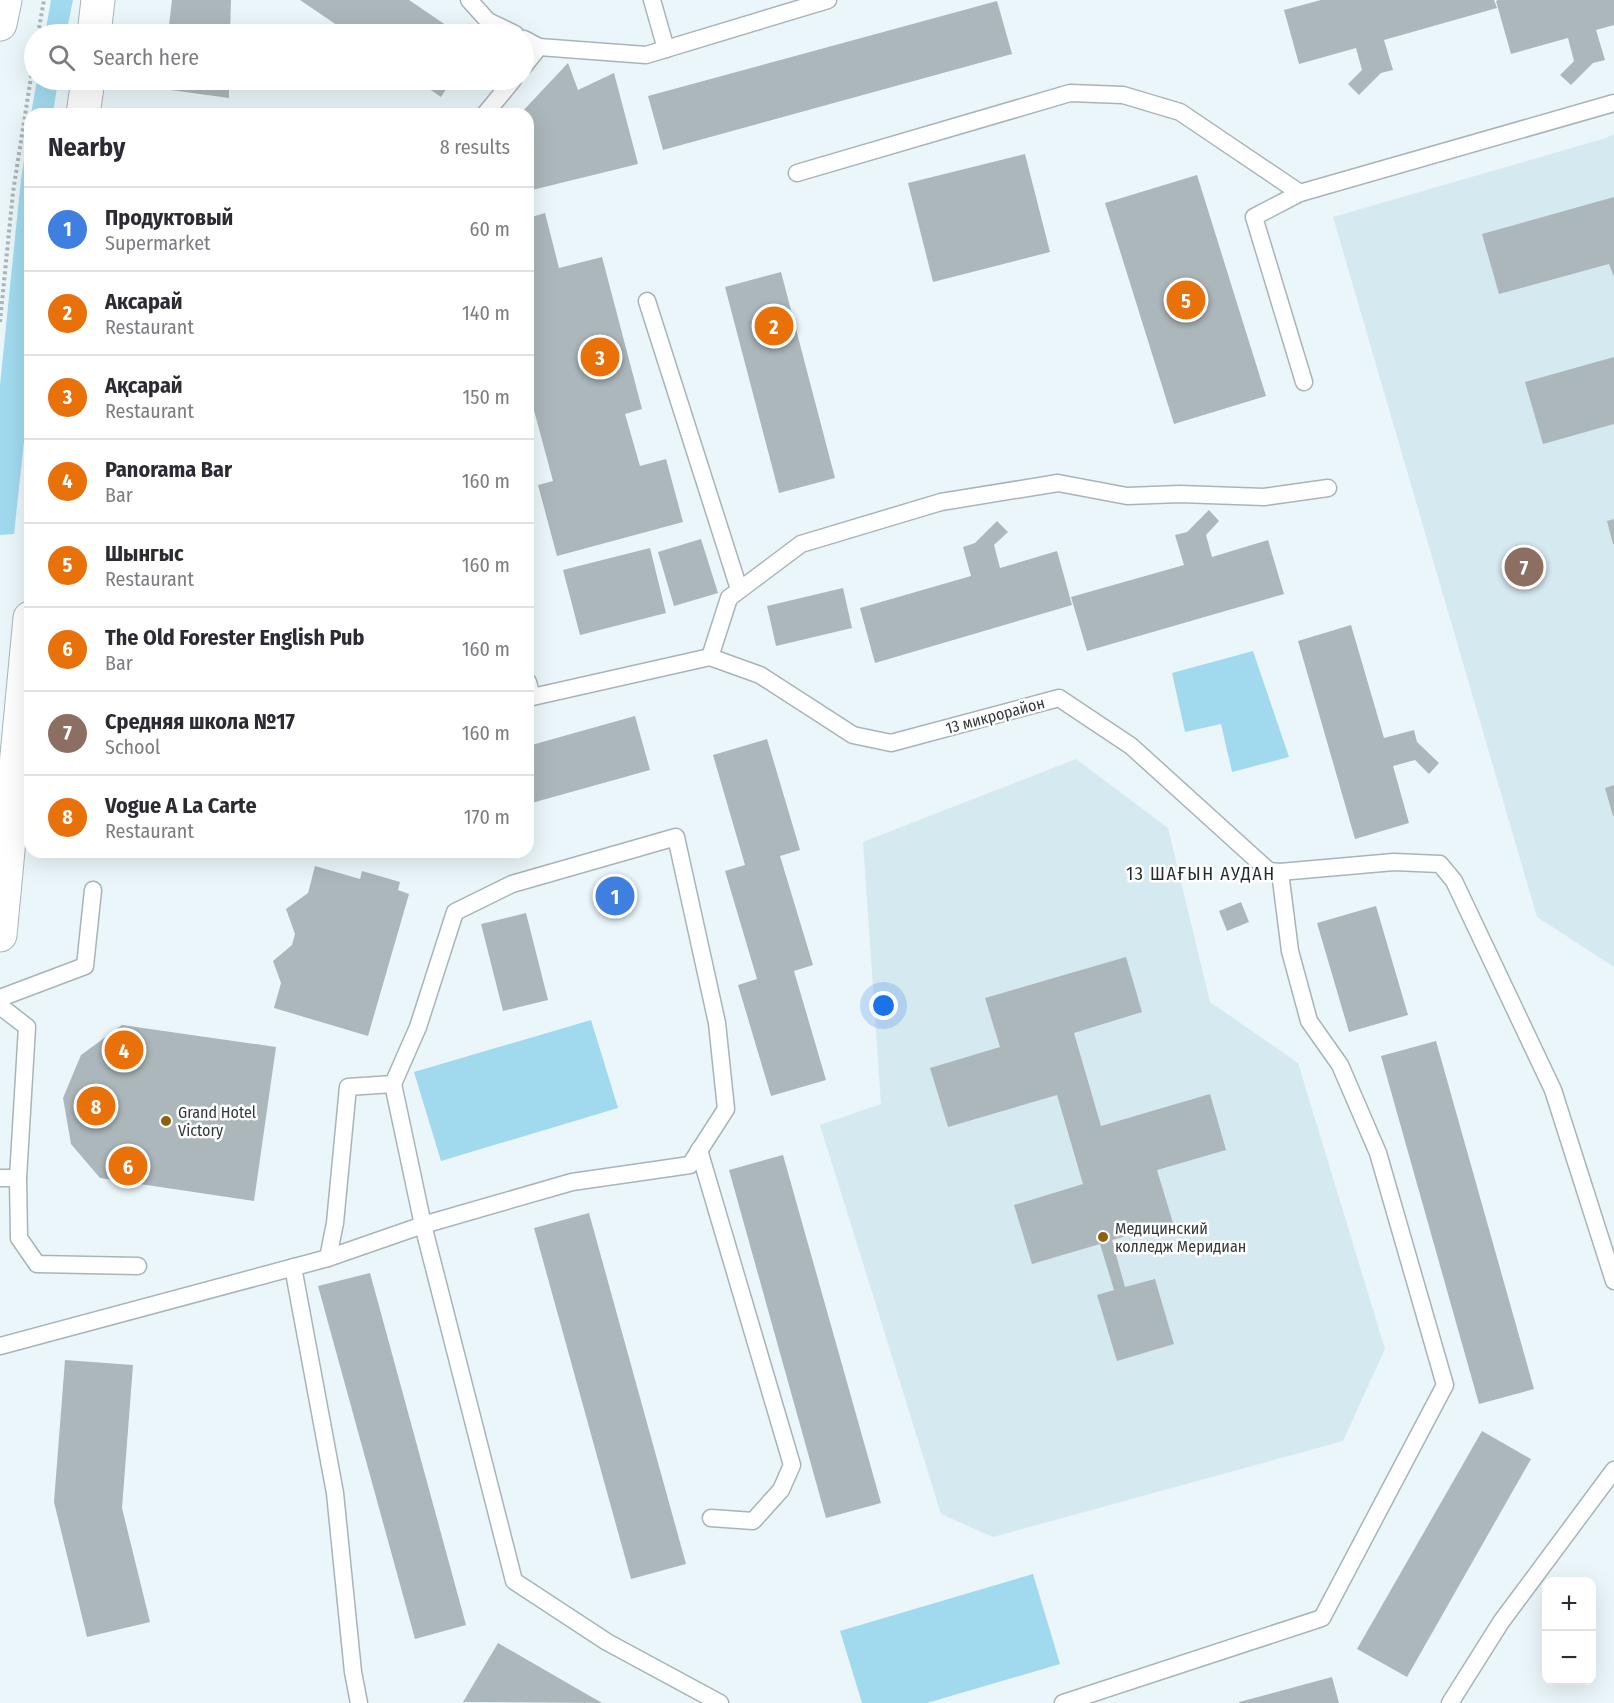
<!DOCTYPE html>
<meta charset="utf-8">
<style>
:root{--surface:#fff;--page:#f7f7f7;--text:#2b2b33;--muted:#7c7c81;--line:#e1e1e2;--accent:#91600e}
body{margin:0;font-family:"Fira Sans Condensed",sans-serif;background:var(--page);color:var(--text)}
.controls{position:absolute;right:18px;bottom:18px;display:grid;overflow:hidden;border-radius:12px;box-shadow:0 6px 24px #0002}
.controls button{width:54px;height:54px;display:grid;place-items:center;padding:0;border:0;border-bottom:2px solid var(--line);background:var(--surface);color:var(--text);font:30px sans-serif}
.you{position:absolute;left:884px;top:1006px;width:21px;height:21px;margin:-15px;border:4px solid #fff;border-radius:50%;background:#1a73e8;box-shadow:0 0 0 9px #1a73e833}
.badge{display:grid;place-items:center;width:39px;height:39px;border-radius:50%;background:var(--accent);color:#fff;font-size:20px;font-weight:700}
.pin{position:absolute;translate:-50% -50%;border:3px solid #fff;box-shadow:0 2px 6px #0006}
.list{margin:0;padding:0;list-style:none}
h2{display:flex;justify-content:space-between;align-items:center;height:78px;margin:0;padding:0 24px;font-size:26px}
h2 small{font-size:20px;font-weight:400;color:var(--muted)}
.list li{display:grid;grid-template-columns:39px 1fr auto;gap:18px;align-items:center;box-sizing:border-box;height:84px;padding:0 24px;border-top:2px solid var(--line)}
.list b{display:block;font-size:22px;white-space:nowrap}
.list p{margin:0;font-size:20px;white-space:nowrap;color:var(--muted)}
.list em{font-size:20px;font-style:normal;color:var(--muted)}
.icon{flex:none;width:33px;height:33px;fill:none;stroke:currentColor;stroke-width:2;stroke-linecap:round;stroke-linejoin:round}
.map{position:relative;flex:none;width:1614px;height:1703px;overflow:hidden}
.search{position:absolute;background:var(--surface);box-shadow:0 6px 24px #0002;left:24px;top:24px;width:510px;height:66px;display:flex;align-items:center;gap:15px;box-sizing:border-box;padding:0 21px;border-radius:33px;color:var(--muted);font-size:22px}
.panel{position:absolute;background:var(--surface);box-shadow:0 6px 24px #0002;left:24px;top:108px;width:510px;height:750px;border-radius:18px}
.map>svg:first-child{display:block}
.built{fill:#d5e9f0}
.green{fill:#a1daef}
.building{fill:#acb7bb}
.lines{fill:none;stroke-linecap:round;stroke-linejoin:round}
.service-casing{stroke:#a9b4b8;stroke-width:19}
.minor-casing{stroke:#a9b4b8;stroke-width:35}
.secondary-casing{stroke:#a9b4b8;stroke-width:35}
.path{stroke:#acb5b8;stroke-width:4;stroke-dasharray:3 3;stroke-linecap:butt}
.service{stroke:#fff;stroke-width:16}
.minor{stroke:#fff;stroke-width:33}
.secondary{stroke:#fff;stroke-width:33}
.poi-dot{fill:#91600e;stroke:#fff;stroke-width:2}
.labels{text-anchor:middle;stroke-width:5;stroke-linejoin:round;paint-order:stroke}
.street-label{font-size:16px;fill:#35393b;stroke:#fff}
.poi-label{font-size:16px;fill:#35393b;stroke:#fff;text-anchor:start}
.neighbourhood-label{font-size:18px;letter-spacing:1.5px;fill:#232c2f;stroke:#fff}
</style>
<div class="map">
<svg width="1614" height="1703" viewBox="0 0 1614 1703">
<rect width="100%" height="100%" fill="#eaf6fa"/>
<g class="built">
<path d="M1614 134V967L1537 917 1333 217 1606 138Z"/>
<path d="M1076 759 1168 828 1210 1002 1298 1063 1385 1349 1343 1441 993 1537 941 1514 820 1125 881 1104 863 842Z"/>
</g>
<g class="green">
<path d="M51 0H73L66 34H45Z"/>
<path d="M37 80H58L53 114H31Z"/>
<path d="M30 123V386L14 534 0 535V385L21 179Z"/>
<path d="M1253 651 1289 757 1232 772 1221 724 1185 732 1172 673Z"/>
<path d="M591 1020 618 1108 441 1161 414 1072Z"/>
<path d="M1033 1574 1060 1664 927 1703H862L840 1631Z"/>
</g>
<g class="building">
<path d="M172 0H231L230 34H168Z"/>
<path d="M300 0H409L459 34H350Z"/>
<path d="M1321 0H1494L1497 8 1384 40 1393 70 1381 73 1359 95 1348 84 1362 70 1356 48 1299 64 1284 10Z"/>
<path d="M1498 0H1614V25L1596 30 1605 60 1593 63 1571 85 1560 75 1574 61 1568 38 1511 54 1496 1Z"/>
<path d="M997 1 1012 54 663 150 648 96Z"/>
<path d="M568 63 578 90 614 73 638 164 528 191V114H520Z"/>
<path d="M164 80H229V98L163 89Z"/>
<path d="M416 80H452L441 97Z"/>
<path d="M1025 154 1050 252 933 282 908 183Z"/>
<path d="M1197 175 1266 396 1174 424 1105 203Z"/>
<path d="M1614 197V277L1609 264 1499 294 1482 234Z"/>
<path d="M545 213 559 268 602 257 642 409 625 414 640 466 666 459 683 522 557 556 538 485 553 481 528 388V218Z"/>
<path d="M781 272 835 478 779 493 725 287Z"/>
<path d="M1614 357V424L1543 444 1525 382Z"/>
<path d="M1209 510 1219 521 1206 535 1212 557 1268 540 1284 594 1087 651 1071 597 1184 565 1175 535 1187 532Z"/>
<path d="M1614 519V544H1613L1607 521Z"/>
<path d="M997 521 1008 532 994 545 1000 568 1057 551 1072 605 875 663 860 608 971 576 963 547 975 543Z"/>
<path d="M701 539 718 593 674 606 658 552Z"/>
<path d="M650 548 666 613 580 635 563 570Z"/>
<path d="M843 588 852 628 776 646 767 606Z"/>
<path d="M1351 625 1384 738 1414 730 1417 742 1439 763 1429 774 1415 760 1393 766 1409 823 1355 839 1298 641Z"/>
<path d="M635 716 650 770 528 804V746Z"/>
<path d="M767 739 800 850 780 856 813 965 794 971 826 1080 771 1096 738 985 757 979 725 871 745 865 713 755Z"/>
<path d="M1614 785V816H1613L1605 788Z"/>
<path d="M315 866 360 879 362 871 400 882 398 890 409 894 368 1036 274 1008 281 983 273 961 292 945 295 934 286 909 308 893Z"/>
<path d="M1241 902 1249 922 1227 931 1219 911Z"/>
<path d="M1376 906 1408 1015 1349 1032 1317 923Z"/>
<path d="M526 913 548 1000 503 1011 481 924Z"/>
<path d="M1126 957 1142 1012 1074 1033 1101 1126 1210 1094 1226 1150 1157 1170 1173 1223 1112 1240 1125 1287 1155 1279 1174 1344 1117 1361 1097 1295 1114 1290 1100 1244 1032 1264 1014 1205 1083 1184 1057 1095 948 1127 930 1068 1000 1047 985 998Z"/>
<path d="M122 1025 276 1047 254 1201 100 1178 71 1144 63 1098 81 1055Z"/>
<path d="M1436 1041 1534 1389 1479 1404 1381 1056Z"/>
<path d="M783 1155 881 1503 826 1518 729 1170Z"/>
<path d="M589 1213 686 1564 631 1579 534 1228Z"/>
<path d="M370 1273 466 1625 415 1639 318 1286Z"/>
<path d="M65 1360 133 1365 122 1508 150 1622 87 1637 54 1502Z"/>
<path d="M1482 1431 1531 1459 1407 1677 1357 1649Z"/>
<path d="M498 1643 602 1703 463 1702Z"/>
<path d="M1332 1677 1339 1703H1239V1702Z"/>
</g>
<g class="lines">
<g class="service-casing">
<g id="service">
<path d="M469 0 488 21 515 34"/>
<path d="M652 0 666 49"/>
<path d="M524 39 539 47 646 55 828 0"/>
<path d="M524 66 539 47"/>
<path d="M485 114 513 80"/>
<path d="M797 173 1070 93 1123 95 1180 112 1300 193"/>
<path d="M647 301 739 589"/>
<path d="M1304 382 1254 217 1300 193 1614 103"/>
<path d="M710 657 729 598 801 544 941 502 1058 483 1127 496 1180 494 1264 497 1328 488"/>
<path d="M528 682 532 697"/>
<path d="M528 698 710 657 760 675 853 735 891 743 1059 698 1131 746 1269 871 1280 872 1394 862 1440 864 1454 881 1553 1090 1614 1281"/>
<path d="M0 998 85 966 93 890"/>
<path d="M0 1006 27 1027 18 1178H0"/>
<path d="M699 1150 792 1465 781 1490 753 1521 711 1518"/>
<path d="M18 1178 19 1238 37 1264 138 1266"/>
<path d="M328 1258 423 1225 572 1182 690 1165 726 1109 717 1023 676 837 512 884 455 912 418 1027 393 1084"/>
<path d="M293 1267 335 1493 353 1672 359 1703"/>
<path d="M0 1346 328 1258 335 1223 348 1087 393 1084 423 1225 514 1581 607 1642 720 1703"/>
<path d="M1063 1703 1322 1618 1445 1385 1378 1153 1340 1065 1309 1021 1290 951 1280 872"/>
<path d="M1450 1703 1501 1622 1614 1470"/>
</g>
</g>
<g class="minor-casing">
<g id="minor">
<path d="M94 34 98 0"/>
<path d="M83 114 88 80"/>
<path d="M0 935 30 618"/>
</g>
</g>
<g class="secondary-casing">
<path id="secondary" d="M0 24 5 0"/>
</g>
<g class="path">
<path d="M38 34 44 0"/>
<path d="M0 322 13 192 34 58"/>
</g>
<use href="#service" class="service"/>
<use href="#minor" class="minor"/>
<use href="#secondary" class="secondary"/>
</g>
<g class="poi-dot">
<circle cx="166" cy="1121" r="6"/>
<circle cx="1103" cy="1237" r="6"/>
</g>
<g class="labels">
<g class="street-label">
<text transform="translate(995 715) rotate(-15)" y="6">13 микрорайон</text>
</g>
<g class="poi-label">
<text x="178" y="1118">Grand Hotel<tspan x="178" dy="18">Victory</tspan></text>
<text x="1115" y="1234">Медицинский<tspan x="1115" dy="18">колледж Меридиан</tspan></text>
</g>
<g class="neighbourhood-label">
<text x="1201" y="880">13 ШАҒЫН АУДАН</text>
</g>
</g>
</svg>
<div class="controls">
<button>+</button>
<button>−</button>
</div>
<div class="you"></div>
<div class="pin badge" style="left:615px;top:896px;background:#3f7fe0">1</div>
<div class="pin badge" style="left:774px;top:326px;background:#e8710a">2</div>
<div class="pin badge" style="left:600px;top:357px;background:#e8710a">3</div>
<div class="pin badge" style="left:124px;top:1050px;background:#e8710a">4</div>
<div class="pin badge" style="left:1186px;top:300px;background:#e8710a">5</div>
<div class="pin badge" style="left:128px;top:1166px;background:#e8710a">6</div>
<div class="pin badge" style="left:1524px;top:567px;background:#8d6e63">7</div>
<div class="pin badge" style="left:96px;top:1106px;background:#e8710a">8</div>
<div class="search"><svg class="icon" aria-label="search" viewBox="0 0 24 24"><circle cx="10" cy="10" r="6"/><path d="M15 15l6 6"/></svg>Search here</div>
<section class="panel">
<h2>Nearby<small>8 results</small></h2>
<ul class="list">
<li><span class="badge" style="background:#3f7fe0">1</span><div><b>Продуктовый</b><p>Supermarket</p></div><em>60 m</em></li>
<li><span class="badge" style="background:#e8710a">2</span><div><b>Аксарай</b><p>Restaurant</p></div><em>140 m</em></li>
<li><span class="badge" style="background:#e8710a">3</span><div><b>Ақсарай</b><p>Restaurant</p></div><em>150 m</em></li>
<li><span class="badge" style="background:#e8710a">4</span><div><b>Panorama Bar</b><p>Bar</p></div><em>160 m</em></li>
<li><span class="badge" style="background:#e8710a">5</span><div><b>Шынгыс</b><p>Restaurant</p></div><em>160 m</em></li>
<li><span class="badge" style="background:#e8710a">6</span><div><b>The Old Forester English Pub</b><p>Bar</p></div><em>160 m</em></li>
<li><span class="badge" style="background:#8d6e63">7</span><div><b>Средняя школа №17</b><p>School</p></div><em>160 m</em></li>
<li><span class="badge" style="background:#e8710a">8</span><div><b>Vogue A La Carte</b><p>Restaurant</p></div><em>170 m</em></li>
</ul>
</section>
</div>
